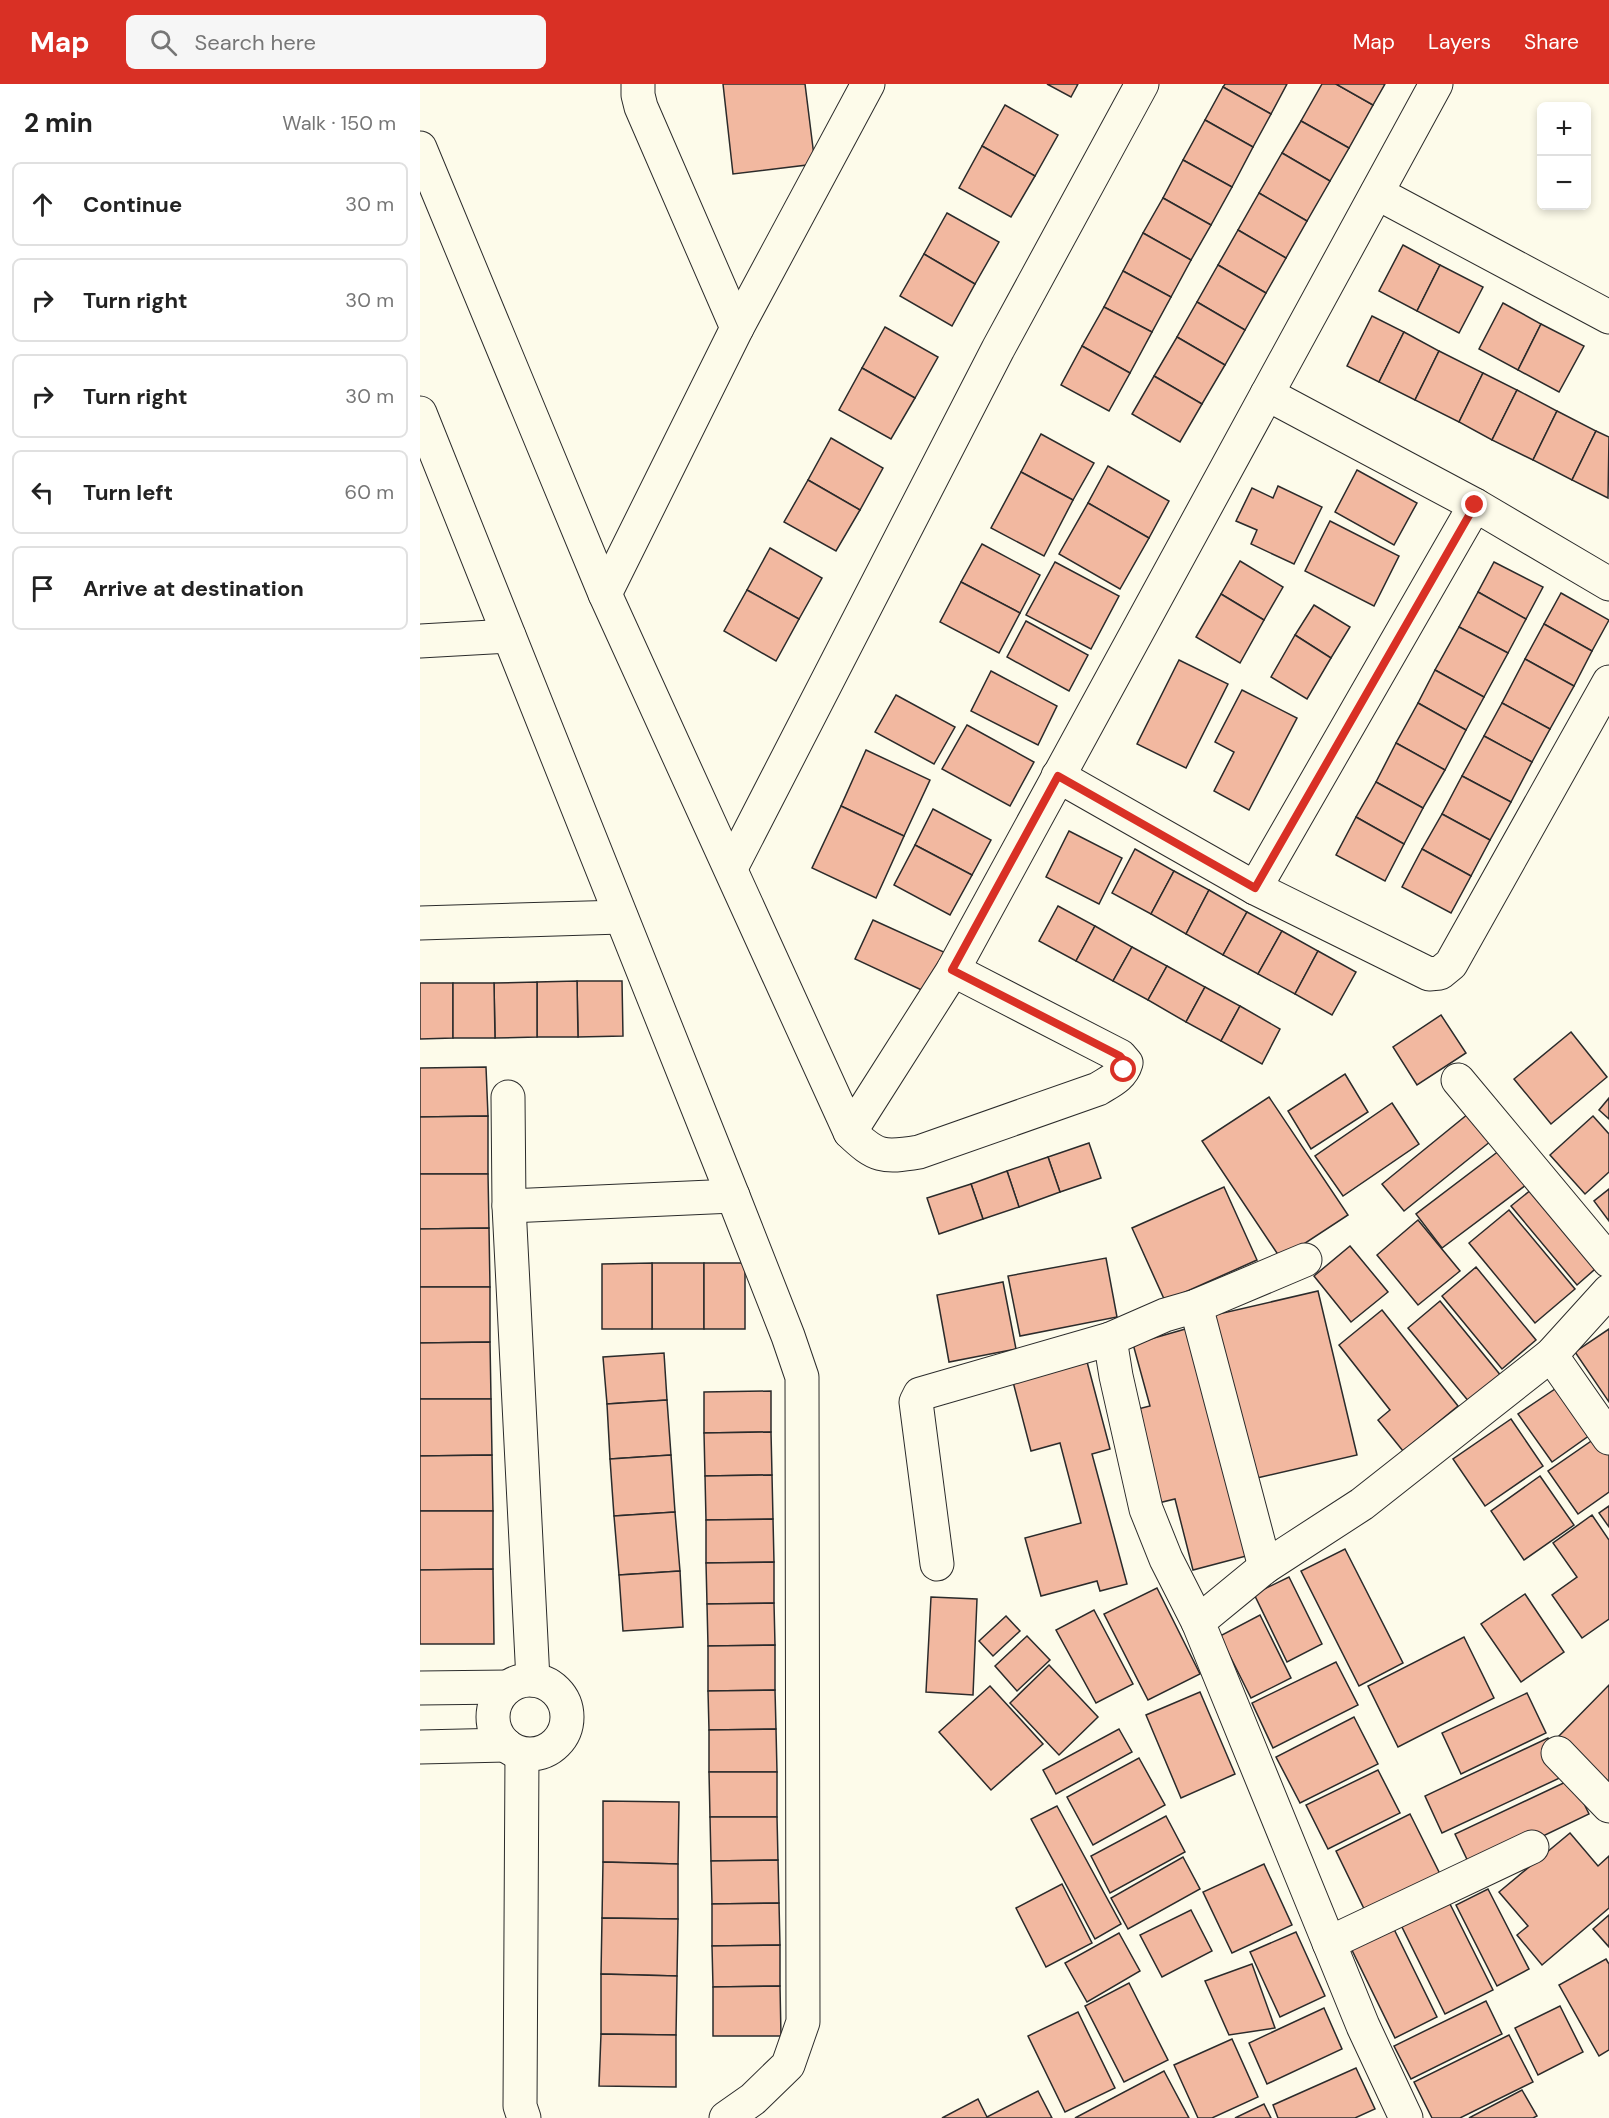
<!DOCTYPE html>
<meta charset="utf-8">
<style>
:root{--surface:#fff;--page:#f6f6f6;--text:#222;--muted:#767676;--line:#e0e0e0;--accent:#d93025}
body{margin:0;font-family:"DM Sans",sans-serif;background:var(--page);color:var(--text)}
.controls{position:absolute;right:18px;top:18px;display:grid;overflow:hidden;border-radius:9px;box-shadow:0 3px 9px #0003}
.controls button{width:54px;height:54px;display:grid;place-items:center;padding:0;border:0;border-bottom:2px solid var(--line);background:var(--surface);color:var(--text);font:30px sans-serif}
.stop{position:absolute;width:18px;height:18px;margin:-14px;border:4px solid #d93025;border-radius:50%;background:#fff}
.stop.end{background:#d93025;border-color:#fff;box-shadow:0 2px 6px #0008}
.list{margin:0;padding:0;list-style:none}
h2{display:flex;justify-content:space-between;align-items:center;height:78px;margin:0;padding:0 24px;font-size:26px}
h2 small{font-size:20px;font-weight:400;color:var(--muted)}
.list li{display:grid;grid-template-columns:39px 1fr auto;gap:18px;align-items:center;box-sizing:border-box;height:84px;margin:0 12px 12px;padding:0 12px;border:2px solid var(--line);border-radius:9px}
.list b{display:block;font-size:22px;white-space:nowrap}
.list em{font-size:20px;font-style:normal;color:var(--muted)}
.icon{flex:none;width:33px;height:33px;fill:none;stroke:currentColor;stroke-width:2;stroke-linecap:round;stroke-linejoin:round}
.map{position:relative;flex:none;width:1189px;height:2034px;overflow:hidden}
header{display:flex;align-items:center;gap:36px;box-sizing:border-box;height:84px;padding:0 30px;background:var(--accent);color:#fff}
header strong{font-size:28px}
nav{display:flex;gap:33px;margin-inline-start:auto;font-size:21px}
.search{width:420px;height:54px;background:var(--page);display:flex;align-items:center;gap:15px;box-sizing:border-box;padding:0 21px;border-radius:9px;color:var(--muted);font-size:22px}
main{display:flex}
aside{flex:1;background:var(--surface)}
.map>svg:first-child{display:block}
.building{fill:#f2b8a0;stroke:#2b2b2b;stroke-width:1.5}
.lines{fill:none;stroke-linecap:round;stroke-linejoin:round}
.minor-casing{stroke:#2b2b2b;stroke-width:35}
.minor{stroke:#fdfbea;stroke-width:33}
.route{stroke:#d93025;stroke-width:8}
</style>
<header>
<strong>Map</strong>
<div class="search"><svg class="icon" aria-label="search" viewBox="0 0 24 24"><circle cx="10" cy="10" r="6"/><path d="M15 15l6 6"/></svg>Search here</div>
<nav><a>Map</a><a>Layers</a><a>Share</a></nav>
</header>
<main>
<aside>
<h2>2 min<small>Walk · 150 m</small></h2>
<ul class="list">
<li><svg class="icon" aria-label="ahead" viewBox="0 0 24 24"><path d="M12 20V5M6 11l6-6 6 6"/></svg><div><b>Continue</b></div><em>30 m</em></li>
<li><svg class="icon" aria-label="right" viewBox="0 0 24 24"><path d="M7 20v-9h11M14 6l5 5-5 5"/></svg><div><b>Turn right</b></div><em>30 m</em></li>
<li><svg class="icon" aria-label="right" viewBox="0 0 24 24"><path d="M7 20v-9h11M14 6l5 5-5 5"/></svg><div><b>Turn right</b></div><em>30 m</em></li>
<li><svg class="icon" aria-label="left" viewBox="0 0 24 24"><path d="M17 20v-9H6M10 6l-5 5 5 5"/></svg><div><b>Turn left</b></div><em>60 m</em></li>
<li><svg class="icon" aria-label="arrive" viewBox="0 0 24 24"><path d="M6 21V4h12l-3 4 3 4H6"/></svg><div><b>Arrive at destination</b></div></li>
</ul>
</aside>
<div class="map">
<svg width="1189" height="2034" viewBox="0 0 1189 2034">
<rect width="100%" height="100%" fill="#fdfbea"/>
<g class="building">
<path d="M303 0H385L395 80 313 90Z"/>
<path d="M627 0H658L651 13Z"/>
<path d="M805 0H867L851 30 803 3Z"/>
<path d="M902 0H916L953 21 929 64 881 37Z"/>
<path d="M916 0H965L953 21Z"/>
<path d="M803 3 851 30 833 63 785 36Z"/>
<path d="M585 21 638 51 615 92 562 62Z"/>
<path d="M785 36 833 63 812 103 763 76Z"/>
<path d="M881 37 929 64 910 97 862 69Z"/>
<path d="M562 62 615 92 591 133 539 104Z"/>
<path d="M862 69 910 97 887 137 839 109Z"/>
<path d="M763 76 812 103 791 141 743 114Z"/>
<path d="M839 109 887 137 866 174 818 146Z"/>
<path d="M743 114 791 141 771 176 723 149Z"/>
<path d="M527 129 579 158 555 200 504 170Z"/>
<path d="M818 146 866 174 846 209 798 181Z"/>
<path d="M723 149 771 176 751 213 703 187Z"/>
<path d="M983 161 1020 181 997 227 959 207Z"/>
<path d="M504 170 555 200 532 242 480 212Z"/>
<path d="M798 181 846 209 825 246 777 218Z"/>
<path d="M1020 181 1063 203 1039 249 997 227Z"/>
<path d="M703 187 751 213 732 248 684 223Z"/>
<path d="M777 218 825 246 805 281 757 253Z"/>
<path d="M1083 219 1121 240 1098 286 1059 265Z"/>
<path d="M684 223 732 248 710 289 662 262Z"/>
<path d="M952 232 984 248 959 298 927 282Z"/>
<path d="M1121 240 1164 262 1139 308 1098 286Z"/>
<path d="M465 243 518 273 495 314 442 284Z"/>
<path d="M984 248 1019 267 995 316 959 298Z"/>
<path d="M757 253 805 281 782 320 734 292Z"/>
<path d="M662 262 710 289 689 327 641 301Z"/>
<path d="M1019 267 1063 289 1039 338 995 316Z"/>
<path d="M442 284 495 314 471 355 419 326Z"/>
<path d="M1063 289 1097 306 1072 356 1039 338Z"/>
<path d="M734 292 782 320 760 358 712 330Z"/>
<path d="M1097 306 1137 327 1113 376 1072 356Z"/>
<path d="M1137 327 1176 347 1152 396 1113 376Z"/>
<path d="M1176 347 1189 353 1188 414 1152 396Z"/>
<path d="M621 350 674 379 653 416 601 388Z"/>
<path d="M411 354 463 384 440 426 388 396Z"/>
<path d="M688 382 749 417 729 454 668 419Z"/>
<path d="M937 386 997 419 974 461 915 428Z"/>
<path d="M601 388 653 416 624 472 571 444Z"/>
<path d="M388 396 440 426 416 467 364 438Z"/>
<path d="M858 402 902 423 874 480 831 460 837 446 816 437 832 404 853 414Z"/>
<path d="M668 419 729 454 700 505 639 470Z"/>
<path d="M910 437 979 472 954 522 885 487Z"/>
<path d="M562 460 620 491 600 529 541 498Z"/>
<path d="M350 464 402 494 379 535 327 506Z"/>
<path d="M820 477 863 503 844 536 801 510Z"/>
<path d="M635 478 699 512 671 565 606 531Z"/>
<path d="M1074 478 1123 503 1106 535 1058 508Z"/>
<path d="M541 498 600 529 579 569 520 538Z"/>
<path d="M327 506 379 535 356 577 304 547Z"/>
<path d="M1058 508 1106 535 1088 569 1039 543Z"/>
<path d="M1141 509 1189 536 1172 567 1124 540Z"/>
<path d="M801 510 844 536 820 579 776 553Z"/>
<path d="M894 521 930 543 911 574 875 551Z"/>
<path d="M606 537 668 571 649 607 587 573Z"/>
<path d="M1124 540 1172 567 1154 602 1105 575Z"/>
<path d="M1039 543 1088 569 1064 613 1015 586Z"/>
<path d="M875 551 911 574 887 615 851 593Z"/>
<path d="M1105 575 1154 602 1130 645 1082 619Z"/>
<path d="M759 576 808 600 766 684 717 660Z"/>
<path d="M1015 586 1064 613 1046 646 998 619Z"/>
<path d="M571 587 637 622 618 661 551 627Z"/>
<path d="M822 606 877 634 829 726 794 707 814 668 795 658Z"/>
<path d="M476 611 535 643 514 680 455 648Z"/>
<path d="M998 619 1046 646 1025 686 976 659Z"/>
<path d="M1082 619 1130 645 1112 678 1064 652Z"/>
<path d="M547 641 614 678 590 722 522 685Z"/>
<path d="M1064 652 1112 678 1091 718 1042 692Z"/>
<path d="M976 659 1025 686 1003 724 956 698Z"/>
<path d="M446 666 510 696 484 752 421 722Z"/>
<path d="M1042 692 1091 718 1070 756 1022 730Z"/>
<path d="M956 698 1003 724 984 760 936 733Z"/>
<path d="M421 722 484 752 456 814 392 784Z"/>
<path d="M513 725 571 756 552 791 495 761Z"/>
<path d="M1022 730 1070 756 1051 792 1002 765Z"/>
<path d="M936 733 984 760 965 797 916 771Z"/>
<path d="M649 747 702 774 679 820 626 793Z"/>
<path d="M495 761 552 791 530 831 474 801Z"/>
<path d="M715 765 754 787 731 830 692 809Z"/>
<path d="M1002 765 1051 792 1031 829 982 803Z"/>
<path d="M754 787 789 806 766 850 731 830Z"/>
<path d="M789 806 827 828 803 871 766 850Z"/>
<path d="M638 822 675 842 656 877 619 857Z"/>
<path d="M827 828 862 847 838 890 803 871Z"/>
<path d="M453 836 526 869 508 909 435 875Z"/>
<path d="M675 842 712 863 693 897 656 877Z"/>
<path d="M862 847 898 867 875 910 838 890Z"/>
<path d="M712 863 747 882 728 916 693 897Z"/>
<path d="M898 867 936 888 912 931 875 910Z"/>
<path d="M747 882 785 903 766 938 728 916Z"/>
<path d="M157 897H202L203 952 158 953Z"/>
<path d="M157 897 158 953H117V898Z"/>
<path d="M117 898V953L75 954 74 899Z"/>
<path d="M0 899H33V954L0 955Z"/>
<path d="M33 899H74L75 954H33Z"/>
<path d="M785 903 820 922 801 957 766 938Z"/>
<path d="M820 922 860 945 842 980 801 957Z"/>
<path d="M1021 931 1046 969 997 1001 973 963Z"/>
<path d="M1151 948 1187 993 1131 1040 1094 995Z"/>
<path d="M66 983 68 1032 0 1033V984Z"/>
<path d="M925 990 948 1028 891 1065 868 1027Z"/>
<path d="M849 1013 928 1131 861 1175 782 1057Z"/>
<path d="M1189 1014V1035L1179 1026Z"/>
<path d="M972 1019 999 1060 923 1112 895 1072Z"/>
<path d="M1048 1030 1071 1057 984 1127 962 1100Z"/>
<path d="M68 1032V1090H0V1033Z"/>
<path d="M1173 1032 1189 1050V1088L1165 1110 1130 1071Z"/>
<path d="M669 1059 681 1094 640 1108 628 1073Z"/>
<path d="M1088 1060 1114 1095 1022 1164 996 1130Z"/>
<path d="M628 1073 640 1108 599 1123 587 1087Z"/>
<path d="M587 1087 599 1123 563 1135 551 1100Z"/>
<path d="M0 1090H68L69 1144 0 1145Z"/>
<path d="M551 1100 563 1135 519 1150 507 1114Z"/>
<path d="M1117 1101 1182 1179 1157 1201 1091 1122Z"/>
<path d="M804 1103 837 1176 745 1217 712 1144Z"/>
<path d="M1189 1105V1137L1174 1117Z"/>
<path d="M1089 1126 1155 1205 1115 1239 1049 1159Z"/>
<path d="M998 1136 1040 1187 998 1221 957 1171Z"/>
<path d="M69 1144 70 1203H0V1145Z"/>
<path d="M930 1162 968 1208 931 1238 894 1192Z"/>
<path d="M686 1174 697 1233 600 1252 588 1192Z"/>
<rect x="232" y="1179" width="52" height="66"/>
<path d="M232 1179V1245H182V1180Z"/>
<rect x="284" y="1179" width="41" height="66"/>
<path d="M1056 1183 1116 1256 1082 1285 1022 1212Z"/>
<path d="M583 1198 596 1265 529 1278 517 1211Z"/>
<path d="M0 1203H70V1258L0 1259Z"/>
<path d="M898 1207 937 1371 828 1396 790 1232Z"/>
<path d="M1020 1217 1082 1293 1050 1319 988 1244Z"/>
<path d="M962 1226 1038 1322 983 1367 958 1336 970 1326 919 1261Z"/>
<path d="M769 1244 830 1471 773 1486 755 1415 730 1421 706 1328 730 1322 713 1260Z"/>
<path d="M1189 1245V1318L1155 1268Z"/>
<path d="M70 1258 71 1315H0V1259Z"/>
<path d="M244 1269 247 1316 187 1320 183 1273Z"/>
<path d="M666 1274 690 1365 672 1370 707 1500 680 1507 677 1497 621 1512 605 1454 661 1439 640 1359 611 1367 592 1294Z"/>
<path d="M1138 1303 1170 1351 1132 1378 1098 1330Z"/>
<path d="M351 1307V1348L284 1349V1308Z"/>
<path d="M0 1315H71L72 1371 0 1372Z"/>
<path d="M247 1316 251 1371 190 1375 187 1320Z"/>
<path d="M1091 1335 1123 1382 1065 1422 1033 1375Z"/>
<path d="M351 1348 352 1391 285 1392 284 1349Z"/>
<path d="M1180 1351 1189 1364V1408L1158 1430 1128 1387Z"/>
<path d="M72 1371 73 1427H0V1372Z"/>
<path d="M251 1371 255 1428 194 1432 190 1375Z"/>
<path d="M352 1391 353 1435 286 1436 285 1392Z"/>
<path d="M1120 1392 1154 1441 1104 1476 1071 1427Z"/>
<path d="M1189 1422V1443L1179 1429Z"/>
<path d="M0 1427H73V1485L0 1486Z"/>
<path d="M255 1428 260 1487 199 1491 194 1432Z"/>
<path d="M1172 1431 1189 1456V1535L1162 1554 1132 1511 1157 1493 1133 1459Z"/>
<path d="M353 1435 354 1478 286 1479V1436Z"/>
<path d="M925 1465 983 1579 939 1602 881 1487Z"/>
<path d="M354 1478V1519L287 1520 286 1479Z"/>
<path d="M73 1485 74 1560H0V1486Z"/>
<path d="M260 1487 263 1543 203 1547 199 1491Z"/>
<path d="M869 1493 902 1560 867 1578 834 1510Z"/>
<path d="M737 1504 780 1590 728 1616 684 1530Z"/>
<path d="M1105 1510 1144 1568 1101 1598 1061 1540Z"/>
<path d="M511 1513 557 1515 553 1611 506 1608Z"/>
<path d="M354 1519 355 1561 288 1562 287 1520Z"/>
<path d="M674 1526 713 1600 676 1619 636 1546Z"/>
<path d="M840 1531 871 1594 831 1614 800 1552Z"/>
<path d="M586 1532 600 1547 573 1572 559 1557Z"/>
<path d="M607 1552 630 1576 597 1607 575 1582Z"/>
<path d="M1044 1553 1074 1614 978 1663 948 1602Z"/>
<path d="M355 1561V1606L288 1607V1562Z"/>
<path d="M916 1578 938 1621 853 1664 832 1619Z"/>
<path d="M629 1581 678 1633 639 1671 590 1619Z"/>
<path d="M1189 1601V1702L1138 1653Z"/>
<path d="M570 1602 623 1660 571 1706 519 1648Z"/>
<path d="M355 1606 356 1645 289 1646 288 1607Z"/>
<path d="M780 1608 815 1690 761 1714 726 1631Z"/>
<path d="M1107 1609 1126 1649 1041 1690 1022 1649Z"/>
<path d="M934 1633 958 1680 880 1719 856 1673Z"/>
<path d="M356 1645 357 1688H289V1646Z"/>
<path d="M699 1645 712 1668 636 1710 623 1686Z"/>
<path d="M1128 1654 1146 1691 1022 1749 1005 1712Z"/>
<path d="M719 1674 745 1721 673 1761 647 1713Z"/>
<path d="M958 1686 980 1729 908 1765 886 1721Z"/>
<path d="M289 1688H357V1733H290Z"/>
<path d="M1152 1695 1169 1730 1052 1786 1035 1750Z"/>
<path d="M183 1717 259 1718 258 1780 183 1778Z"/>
<path d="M637 1722 701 1840 675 1855 611 1735Z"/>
<path d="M990 1730 1025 1800 950 1837 916 1767Z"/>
<path d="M746 1732 765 1768 690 1809 671 1772Z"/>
<path d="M290 1733H357L358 1776 291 1777Z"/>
<path d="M1150 1749 1178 1782 1189 1772V1824L1122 1881 1097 1851 1108 1842 1079 1808Z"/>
<path d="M763 1773 780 1805 708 1845 691 1814Z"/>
<path d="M358 1776 359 1819 292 1820 291 1777Z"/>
<path d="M183 1778 258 1780V1835L182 1834Z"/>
<path d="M844 1780 872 1841 812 1869 783 1808Z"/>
<path d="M642 1800 672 1859 626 1883 596 1824Z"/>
<path d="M1068 1805 1109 1885 1077 1902 1036 1821Z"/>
<path d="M1024 1808 1073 1906 1025 1930 976 1831Z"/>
<path d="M359 1819 360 1861 292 1862V1820Z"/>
<path d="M771 1826 792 1867 742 1893 720 1851Z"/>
<path d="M1189 1831V1863L1173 1845Z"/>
<path d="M182 1834 258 1835 257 1892 181 1890Z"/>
<path d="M969 1835 1017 1933 975 1954 927 1856Z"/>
<path d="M876 1848 905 1912 860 1933 830 1868Z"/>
<path d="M699 1849 720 1887 667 1918 645 1879Z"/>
<path d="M360 1861V1902L293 1903 292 1862Z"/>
<path d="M1186 1875 1189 1880V1966L1179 1972 1139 1901Z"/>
<path d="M832 1880 855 1944 809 1951 785 1897Z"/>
<path d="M181 1890 257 1892 256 1951 181 1950Z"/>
<path d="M709 1899 748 1976 704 1998 665 1922Z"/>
<path d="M360 1902 361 1952H293V1903Z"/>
<path d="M1066 1917 1082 1950 991 1995 974 1962Z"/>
<path d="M1140 1922 1163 1968 1118 1991 1095 1944Z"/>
<path d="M904 1924 922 1965 847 2000 829 1959Z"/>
<path d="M658 1928 695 2004 645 2028 608 1952Z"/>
<path d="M181 1950 256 1951V2003L179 2002Z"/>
<path d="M1089 1951 1113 1998 1040 2034H1012L994 1998Z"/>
<path d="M812 1955 838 2013 792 2034H778L754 1981Z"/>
<path d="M936 1984 955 2025 935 2034H858L853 2021Z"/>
<path d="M744 1987 769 2034H655Z"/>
<path d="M1102 2006 1117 2032 1113 2034H1049Z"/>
<path d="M618 2007 632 2034H522L558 2015 567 2033Z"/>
<path d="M844 2020 851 2034H815Z"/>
</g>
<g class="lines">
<g class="minor-casing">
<g id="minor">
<path d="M0 64 185 510 430 1048 533 886 1016 0"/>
<path d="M957 109 1189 233"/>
<path d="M317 244 448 0"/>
<path d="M847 310 1055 421 1189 500"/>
<path d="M0 329 313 1112 368 1252 382 1293 383 1938 368 1981 333 2015 306 2034"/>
<path d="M185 510 317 244 221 23 218 11V0"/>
<path d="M0 557 89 552"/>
<path d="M638 692 835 804 1009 890 1020 889 1031 880 1189 598"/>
<path d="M311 784 578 265 722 0"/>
<path d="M835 804 1055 421"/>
<path d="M0 839 201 833"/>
<path d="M1038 996 1189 1177"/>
<path d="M88 1013 89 1122 113 1596"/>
<path d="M430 1048C456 1073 463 1074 499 1068L678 1005C689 998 702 993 706 979L700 972 533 886"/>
<path d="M89 1122 313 1112"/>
<path d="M776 1222 845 1483"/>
<path d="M1131 1271 1189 1354"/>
<path d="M517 1480 496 1318 500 1310 690 1255"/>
<path d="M778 1538 746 1475 726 1425 696 1292 690 1255 745 1231 776 1222 885 1176"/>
<circle cx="110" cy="1633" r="37"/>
<path d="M0 1604 88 1603"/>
<path d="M0 1663 86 1661"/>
<path d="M1138 1669 1189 1722"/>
<path d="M102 1670 100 2022 104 2034"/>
<path d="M909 1859 1112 1763"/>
<path d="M986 2034 943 1942 778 1538 845 1483 942 1420 1131 1271 1189 1207"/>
</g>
</g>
<use href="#minor" class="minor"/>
</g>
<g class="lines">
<path class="route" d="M704 986 706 979 700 972 532 886 638 692 835 804 1055 421"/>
</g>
</svg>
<div class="controls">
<button>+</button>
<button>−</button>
</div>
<div class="stop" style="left:704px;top:986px"></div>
<div class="stop end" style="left:1055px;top:421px"></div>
</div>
</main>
